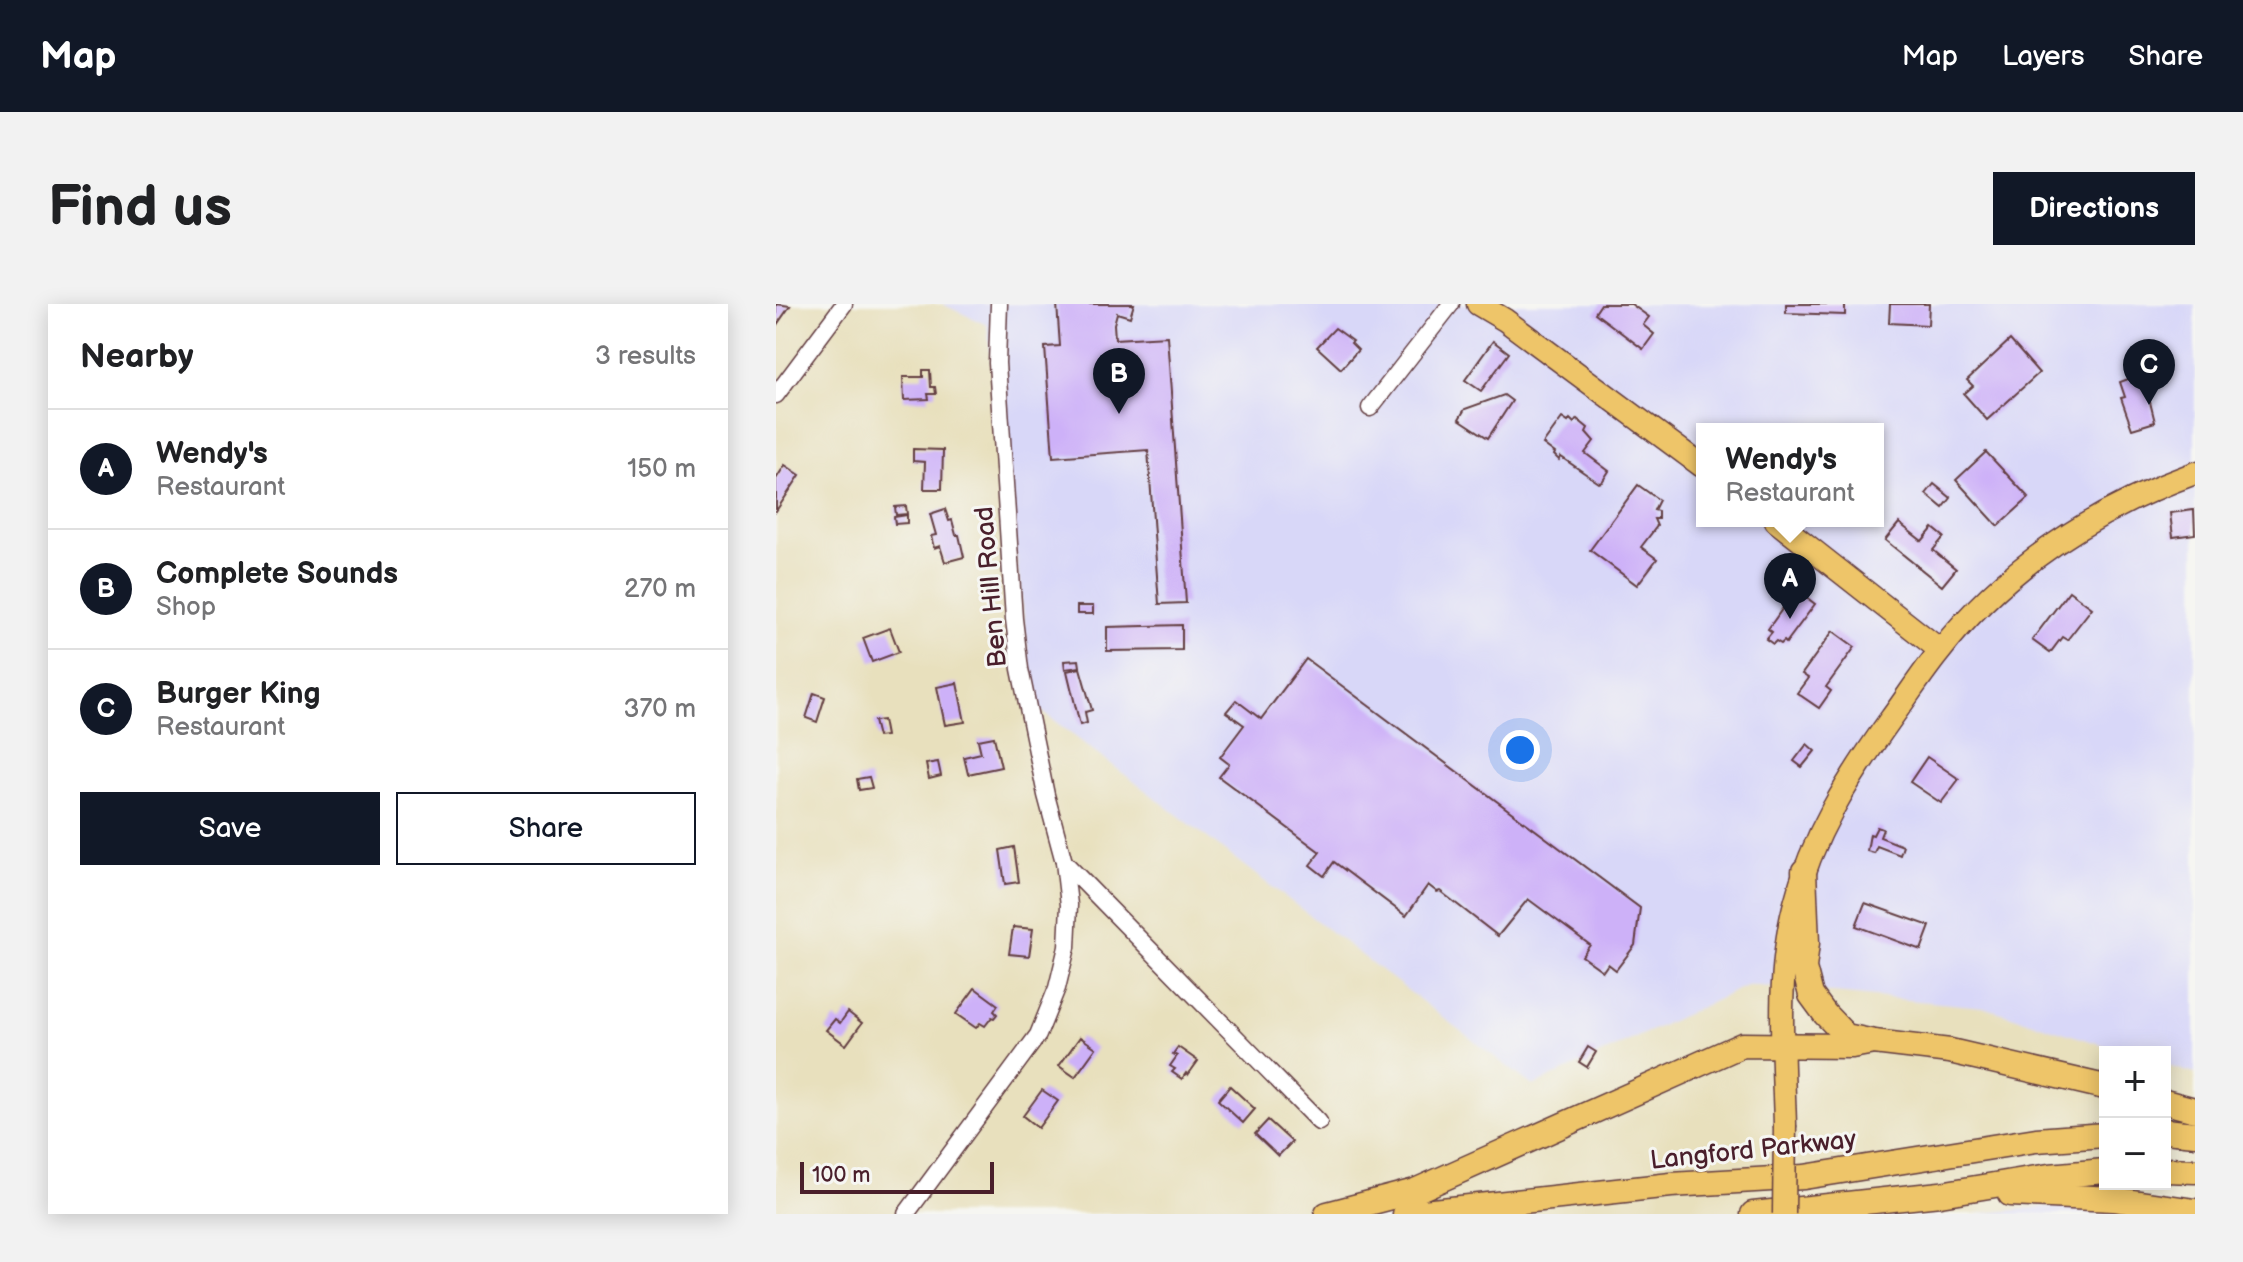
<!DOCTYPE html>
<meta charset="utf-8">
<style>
:root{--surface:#fff;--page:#f2f2f2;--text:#202124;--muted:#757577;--line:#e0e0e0;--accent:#111827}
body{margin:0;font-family:"Balsamiq Sans",sans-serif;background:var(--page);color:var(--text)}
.controls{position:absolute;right:24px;bottom:24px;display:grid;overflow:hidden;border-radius:0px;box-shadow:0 4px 20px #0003}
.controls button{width:72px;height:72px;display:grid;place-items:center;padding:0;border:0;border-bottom:2px solid var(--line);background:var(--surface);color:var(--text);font:40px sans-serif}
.scale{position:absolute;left:24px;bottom:20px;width:194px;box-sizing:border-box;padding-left:8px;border:4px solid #4a1f2b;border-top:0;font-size:22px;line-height:28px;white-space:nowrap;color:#4a1f2b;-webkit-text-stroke:6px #f6f6f2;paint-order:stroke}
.you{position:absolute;left:744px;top:446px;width:28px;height:28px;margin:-20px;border:6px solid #fff;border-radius:50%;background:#1a73e8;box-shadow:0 0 0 12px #1a73e833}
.badge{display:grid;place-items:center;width:52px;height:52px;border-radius:50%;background:var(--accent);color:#fff;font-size:26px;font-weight:700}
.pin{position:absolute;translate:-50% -66px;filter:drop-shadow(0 2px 4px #0008)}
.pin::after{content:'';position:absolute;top:42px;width:28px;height:24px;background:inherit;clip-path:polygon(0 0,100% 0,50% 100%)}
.popup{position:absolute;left:920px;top:119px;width:188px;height:104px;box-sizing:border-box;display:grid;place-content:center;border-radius:0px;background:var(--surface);filter:drop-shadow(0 2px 6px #0005);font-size:26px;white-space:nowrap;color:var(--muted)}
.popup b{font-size:30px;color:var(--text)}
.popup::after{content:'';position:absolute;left:50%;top:100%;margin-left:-16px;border:16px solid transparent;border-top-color:var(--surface)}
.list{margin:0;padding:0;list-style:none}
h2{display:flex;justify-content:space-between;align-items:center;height:104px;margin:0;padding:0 32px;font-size:34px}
h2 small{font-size:26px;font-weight:400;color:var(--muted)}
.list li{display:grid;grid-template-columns:52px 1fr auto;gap:24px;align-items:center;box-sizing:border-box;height:120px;padding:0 32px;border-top:2px solid var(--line)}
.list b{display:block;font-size:30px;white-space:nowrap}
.list p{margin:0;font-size:26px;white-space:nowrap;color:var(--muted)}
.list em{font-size:26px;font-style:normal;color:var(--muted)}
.actions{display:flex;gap:16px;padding:24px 32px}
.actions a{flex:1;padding:18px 0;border:2px solid var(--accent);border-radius:0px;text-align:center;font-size:28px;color:var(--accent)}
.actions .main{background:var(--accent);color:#fff}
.map{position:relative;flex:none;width:1419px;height:910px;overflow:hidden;border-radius:0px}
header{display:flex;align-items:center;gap:48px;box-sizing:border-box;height:112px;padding:0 40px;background:var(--accent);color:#fff}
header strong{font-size:38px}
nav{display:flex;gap:44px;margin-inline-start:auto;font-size:28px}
.intro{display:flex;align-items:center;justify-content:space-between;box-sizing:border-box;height:192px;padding:0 48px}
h1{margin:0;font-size:56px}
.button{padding:20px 36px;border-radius:0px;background:var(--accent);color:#fff;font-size:28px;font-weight:700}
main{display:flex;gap:48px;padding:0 48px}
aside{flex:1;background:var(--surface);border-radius:0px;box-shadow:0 4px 20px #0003}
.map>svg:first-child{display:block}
.built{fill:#d8d7f8;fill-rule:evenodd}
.building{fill:#cdb1f8}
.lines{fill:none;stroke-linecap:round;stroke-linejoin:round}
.minor-casing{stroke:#623c41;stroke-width:19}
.major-casing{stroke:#623c41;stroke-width:25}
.highway-casing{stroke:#623c41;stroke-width:27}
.minor{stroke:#fff;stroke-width:16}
.major{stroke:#eec569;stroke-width:22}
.highway{stroke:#eec569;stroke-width:24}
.major-bridge-casing{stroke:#623c41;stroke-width:25;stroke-linecap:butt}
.major-bridge{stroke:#eec569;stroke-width:22}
.labels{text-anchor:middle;stroke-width:6;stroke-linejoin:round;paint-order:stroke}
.street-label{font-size:26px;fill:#4a1f2b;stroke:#f6f6f2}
</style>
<header>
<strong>Map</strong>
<nav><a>Map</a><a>Layers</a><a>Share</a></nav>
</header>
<div class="intro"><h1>Find us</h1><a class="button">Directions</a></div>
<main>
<aside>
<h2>Nearby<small>3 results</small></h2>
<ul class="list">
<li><span class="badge">A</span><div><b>Wendy's</b><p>Restaurant</p></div><em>150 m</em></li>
<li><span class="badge">B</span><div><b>Complete Sounds</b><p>Shop</p></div><em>270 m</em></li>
<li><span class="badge">C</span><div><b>Burger King</b><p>Restaurant</p></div><em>370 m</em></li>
</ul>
<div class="actions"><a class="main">Save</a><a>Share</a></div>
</aside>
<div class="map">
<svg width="1419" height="910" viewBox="0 0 1419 910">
<rect width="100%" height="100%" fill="#f6f6f2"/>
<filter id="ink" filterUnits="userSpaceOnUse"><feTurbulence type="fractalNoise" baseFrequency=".0125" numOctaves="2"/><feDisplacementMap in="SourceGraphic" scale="16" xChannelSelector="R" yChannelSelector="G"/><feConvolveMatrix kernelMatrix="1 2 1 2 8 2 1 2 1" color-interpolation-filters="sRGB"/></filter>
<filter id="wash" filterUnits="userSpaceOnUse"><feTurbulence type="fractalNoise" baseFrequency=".006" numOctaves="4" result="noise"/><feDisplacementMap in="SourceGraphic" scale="32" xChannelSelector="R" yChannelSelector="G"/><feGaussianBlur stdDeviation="1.8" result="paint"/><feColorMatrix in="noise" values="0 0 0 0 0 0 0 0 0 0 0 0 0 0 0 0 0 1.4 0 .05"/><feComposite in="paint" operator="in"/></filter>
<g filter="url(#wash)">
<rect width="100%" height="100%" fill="#e8e0bd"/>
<g class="built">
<path d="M166 0H1419V770L1389 761V748H1349L1207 703 972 681 757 782 259 402 211 21ZM926 125H1102V217H926Z"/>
<path d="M1330 897 1419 910H1197Z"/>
</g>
<g id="blocks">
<g class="building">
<path d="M0 0 14 2 0 22Z"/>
<path d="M281 0H358L354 13 341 9 338 20 339 35 391 32 410 299 383 300 372 146 277 153 269 43 284 42Z"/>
<path d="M825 0H855L873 13 867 21 878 30 867 45 819 9Z"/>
<path d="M1010 0H1069V11L1010 9Z"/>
<path d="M1114 0H1153L1152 21 1113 19Z"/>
<path d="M559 24 577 37 575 39 582 46 565 65 541 43Z"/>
<path d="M1234 36 1263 69 1211 116 1188 90 1197 82 1191 76Z"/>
<path d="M717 37 733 49 705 87 689 76Z"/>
<path d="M147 66H154L155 83H159L160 90H152L153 95 128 96 127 73H147Z"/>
<path d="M1363 71 1368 87 1371 86 1379 118 1356 125 1345 94 1349 93 1344 78Z"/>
<path d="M728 91 736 97 712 134 683 115 689 105Z"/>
<path d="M786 114 792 118 794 115 798 119 801 115 812 124 810 128 818 137 809 149 833 167 826 178 823 179 785 153 783 156 778 151 779 149 767 140Z"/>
<path d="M137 145 167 146 166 185H148L149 158 137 157Z"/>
<path d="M1210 148 1253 194 1222 222 1180 176Z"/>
<path d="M9 161 24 171 0 207V175Z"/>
<path d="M1158 180 1175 194 1167 204 1150 190Z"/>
<path d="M862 181 883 196 878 206 882 207V215H878L881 222 865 243 881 255 861 281 814 246Z"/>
<path d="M130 202 131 210 120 211 119 203Z"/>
<path d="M169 205 173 217 176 216 180 231H183L188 253 169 258 164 242 158 244 155 232 160 231 154 210Z"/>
<path d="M1418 206 1419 230 1397 233 1394 209Z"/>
<path d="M131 211V219L119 220 118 213Z"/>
<path d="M1123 219 1146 237 1157 224 1168 233 1157 246 1180 265 1166 282 1109 236Z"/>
<path d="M1022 287 1039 300 1010 339 1008 337 1005 340 1000 337 997 340 990 335 996 328 992 325 1014 294 1016 295Z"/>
<path d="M1293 287 1316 304 1291 336 1286 333 1274 349 1256 336Z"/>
<rect x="301" y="302" width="16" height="8"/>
<path d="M406 321V346L331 347V323Z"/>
<path d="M114 324 123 348 96 358 87 334Z"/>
<path d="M1057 327 1079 343 1050 383 1055 387 1043 404 1021 389 1032 374 1026 370Z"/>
<path d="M530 355 864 604 859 641 840 666 832 660 827 667 806 652 814 641 752 595 722 632 664 587 661 588 652 581 630 612 558 558 548 572 534 561 544 548 443 473 453 460 444 453 468 421 450 408 460 396 485 415Z"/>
<path d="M303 356 304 363 289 365 288 357Z"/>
<path d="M304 364 316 406 309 408 311 419 304 421 291 367Z"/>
<path d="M181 379 189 418 169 421 161 383Z"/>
<path d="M38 389 49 393 41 418 30 414Z"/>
<path d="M107 416 110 432 102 433 98 417Z"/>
<path d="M218 433 225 463 192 470 188 453 205 449 202 436Z"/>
<path d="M1031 440 1039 447 1026 463 1018 457Z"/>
<path d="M1151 453 1183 475 1165 499 1134 478Z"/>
<path d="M162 458 165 472 153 475 150 460Z"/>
<path d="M93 473 96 484 83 486 81 475Z"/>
<path d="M1101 523 1107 525 1104 533 1127 542 1124 551 1101 542 1098 549 1091 547 1094 530 1097 531Z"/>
<path d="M238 543 243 578 229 580 224 546Z"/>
<path d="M1089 599 1154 622 1145 646 1080 622Z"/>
<path d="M237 623 257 625 253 652 233 650Z"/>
<path d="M199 684 222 701 218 707 221 710 218 714 216 713 209 722 204 719 200 724 180 710Z"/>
<path d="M72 708 86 719 70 741 50 726 59 715 64 719Z"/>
<path d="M304 733 320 744 299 773 283 762Z"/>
<path d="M402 743 422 757 412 771 410 769 406 775 396 768 399 765 394 762 401 752 397 750Z"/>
<path d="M812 743 820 748 811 763 803 758Z"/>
<path d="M454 782 479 805 467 819 442 796Z"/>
<path d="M266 786 282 797 262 824 247 812Z"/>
<path d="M492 816 516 838 502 852 479 830Z"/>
</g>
</g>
</g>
<g filter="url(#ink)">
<use href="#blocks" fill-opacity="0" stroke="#623c41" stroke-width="2"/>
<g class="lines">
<g class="minor-casing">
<g id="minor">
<path d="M0 91 68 0"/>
<path d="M594 104 675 0"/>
<path d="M288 558 543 818"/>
<path d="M130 910 262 731 281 684 291 643 293 601 288 558 270 491 244 365 238 315 221 59 223 0"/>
</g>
</g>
<g class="major-casing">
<g id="major">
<path d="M702 0 729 16 926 162"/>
<path d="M1000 217 1164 346"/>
<path d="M1009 821C1007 749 1000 673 1018 603 1036 531 1072 475 1114 416 1131 393 1146 369 1164 347 1229 263 1320 205 1419 169"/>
</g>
</g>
<g class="highway-casing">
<g id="highway">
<path d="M1028 567 1031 639 1028 664 1035 691 1049 710 1070 732 1098 738 1174 747 1329 783"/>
<path d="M1389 798 1419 806"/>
<path d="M1389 827 1419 830"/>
<path d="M1389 866 1419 867"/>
<path d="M1234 890 1337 895 1419 907"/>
<path d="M551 910 639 887 966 741 1076 742 1098 738"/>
<path d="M629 910 895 881 1028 873 1260 836 1329 831"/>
<path d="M977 910 1164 890 1273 872 1329 867"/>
</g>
</g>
<use href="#minor" class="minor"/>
<use href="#major" class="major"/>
<use href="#highway" class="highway"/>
<g class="major-bridge-casing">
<path id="major-bridge" d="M1008 910 1009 821"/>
</g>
<use href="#major-bridge" class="major-bridge"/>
</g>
</g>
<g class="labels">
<g class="street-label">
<text transform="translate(214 283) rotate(-95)" y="9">Ben Hill Road</text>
<text transform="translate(977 845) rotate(-6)" y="9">Langford Parkway</text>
</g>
</g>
</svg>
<div class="controls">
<button>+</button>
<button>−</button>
</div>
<div class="scale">100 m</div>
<div class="you"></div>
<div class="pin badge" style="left:1014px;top:315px">A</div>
<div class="popup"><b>Wendy's</b>Restaurant</div>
<div class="pin badge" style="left:343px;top:110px">B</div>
<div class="pin badge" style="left:1373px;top:101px">C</div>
</div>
</main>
